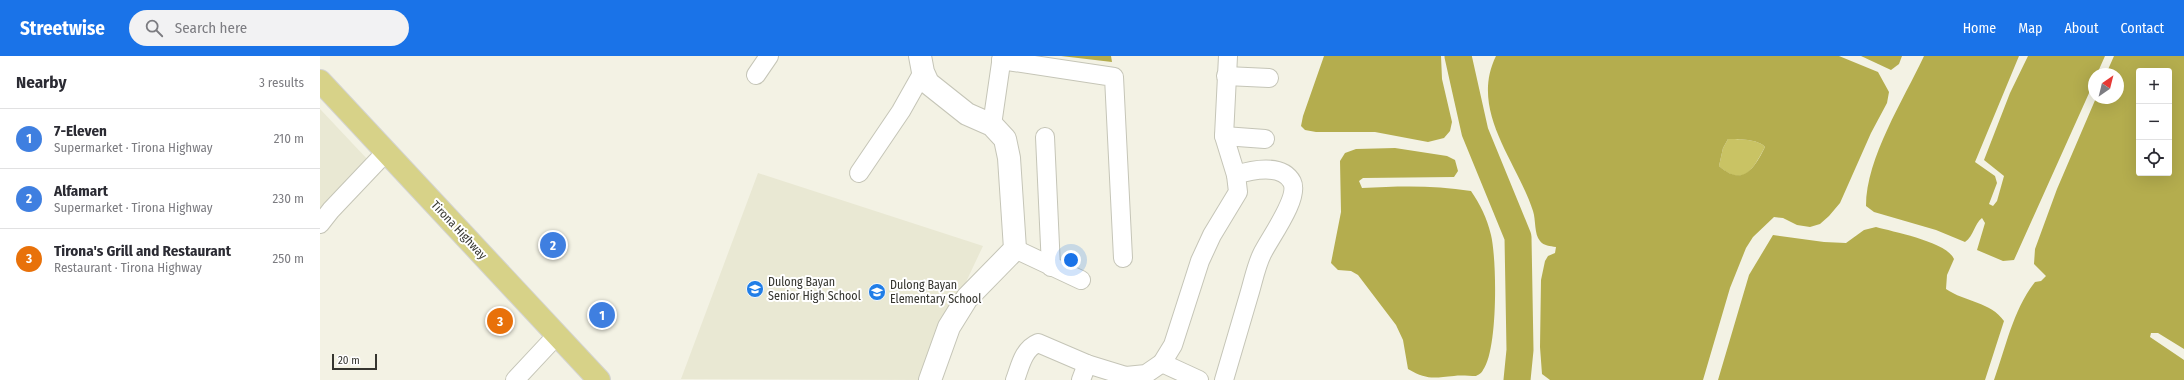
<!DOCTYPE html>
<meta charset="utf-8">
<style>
:root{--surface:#fff;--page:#f2f2f3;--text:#2b2b33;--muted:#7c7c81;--line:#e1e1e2;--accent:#1a73e8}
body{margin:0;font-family:"Fira Sans Condensed",sans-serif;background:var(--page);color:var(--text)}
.controls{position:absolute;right:12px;top:12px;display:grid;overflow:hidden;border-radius:4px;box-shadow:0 4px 16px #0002}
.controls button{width:36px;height:36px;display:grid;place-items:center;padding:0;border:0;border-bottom:1px solid var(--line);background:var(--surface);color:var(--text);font:20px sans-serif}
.compass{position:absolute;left:1768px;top:12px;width:36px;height:36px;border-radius:50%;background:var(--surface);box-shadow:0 4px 16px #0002;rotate:35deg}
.scale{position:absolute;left:12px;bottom:10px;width:45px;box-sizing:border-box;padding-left:4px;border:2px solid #35352f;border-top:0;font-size:11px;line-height:14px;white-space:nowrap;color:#35352f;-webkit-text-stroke:3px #fff;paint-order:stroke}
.you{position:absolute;left:751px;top:204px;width:14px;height:14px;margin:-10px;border:3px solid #fff;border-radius:50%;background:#1a73e8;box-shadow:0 0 0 6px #1a73e833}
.badge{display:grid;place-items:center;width:26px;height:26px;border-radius:50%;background:var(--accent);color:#fff;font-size:13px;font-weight:700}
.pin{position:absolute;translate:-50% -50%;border:2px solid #fff;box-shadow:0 1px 4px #0006}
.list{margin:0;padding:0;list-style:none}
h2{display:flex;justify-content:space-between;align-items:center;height:52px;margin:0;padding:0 16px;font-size:17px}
h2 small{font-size:13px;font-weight:400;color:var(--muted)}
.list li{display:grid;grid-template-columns:26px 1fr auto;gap:12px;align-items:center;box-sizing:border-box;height:60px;padding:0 16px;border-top:1px solid var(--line)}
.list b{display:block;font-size:15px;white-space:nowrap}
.list p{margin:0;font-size:13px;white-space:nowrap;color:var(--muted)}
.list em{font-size:13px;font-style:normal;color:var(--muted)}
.icon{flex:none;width:22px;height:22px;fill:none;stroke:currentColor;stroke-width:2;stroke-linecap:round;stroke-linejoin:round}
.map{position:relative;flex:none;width:1864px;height:324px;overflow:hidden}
header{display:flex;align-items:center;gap:24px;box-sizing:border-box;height:56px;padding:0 20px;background:var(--accent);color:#fff}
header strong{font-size:19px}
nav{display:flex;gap:22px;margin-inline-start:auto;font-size:14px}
.search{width:280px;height:36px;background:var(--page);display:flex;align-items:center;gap:10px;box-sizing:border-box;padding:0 14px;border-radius:22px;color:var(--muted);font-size:15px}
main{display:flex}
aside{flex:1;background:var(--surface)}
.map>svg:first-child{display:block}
.built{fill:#e9e8d3}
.forest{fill:#c9c364}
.water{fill:#b4ad4e;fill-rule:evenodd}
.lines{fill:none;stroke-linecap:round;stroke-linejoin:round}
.river{stroke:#b4ad4e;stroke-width:27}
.street-casing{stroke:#c5c5b7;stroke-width:20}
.secondary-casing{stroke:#c5c5b7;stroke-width:24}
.primary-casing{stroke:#d3d3d1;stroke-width:24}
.street{stroke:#fff;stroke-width:18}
.secondary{stroke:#fff;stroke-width:22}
.primary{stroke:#d7d288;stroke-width:22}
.labels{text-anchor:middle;stroke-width:4;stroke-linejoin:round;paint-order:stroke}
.street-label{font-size:12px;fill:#35352f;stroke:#fff}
.poi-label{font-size:12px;fill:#35352f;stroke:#fff;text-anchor:start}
</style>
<header>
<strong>Streetwise</strong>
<div class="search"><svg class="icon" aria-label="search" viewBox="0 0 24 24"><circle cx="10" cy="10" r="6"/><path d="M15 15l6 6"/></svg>Search here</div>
<nav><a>Home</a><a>Map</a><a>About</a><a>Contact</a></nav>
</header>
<main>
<aside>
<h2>Nearby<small>3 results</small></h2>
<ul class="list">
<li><span class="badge" style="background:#3f7fe0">1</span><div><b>7-Eleven</b><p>Supermarket · Tirona Highway</p></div><em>210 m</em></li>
<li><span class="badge" style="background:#3f7fe0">2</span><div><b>Alfamart</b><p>Supermarket · Tirona Highway</p></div><em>230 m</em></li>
<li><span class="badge" style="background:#e8710a">3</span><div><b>Tirona's Grill and Restaurant</b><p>Restaurant · Tirona Highway</p></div><em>250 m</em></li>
</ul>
</aside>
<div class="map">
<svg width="1864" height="324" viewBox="0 0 1864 324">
<rect width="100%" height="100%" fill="#f3f2e4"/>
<g class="built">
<path d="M0 53 48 104 0 154Z"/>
<path d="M438 117 663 190 619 283 606 324 361 323Z"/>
</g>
<path class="forest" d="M1408 83C1419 83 1438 83 1445 91 1433 113 1424 132 1399 110L1403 92Z"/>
<g class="water">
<path d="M741 0H791L792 6Z"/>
<path d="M1004 0H1121L1122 23 1132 66 1130 75 1124 82 1108 86 1055 76H996L985 74 981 70 983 60Z"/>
<path d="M1176 0H1519L1558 16 1569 36 1567 47 1551 77 1520 147 1509 160 1500 168 1490 171 1477 169 1463 162 1454 161 1433 181 1426 192 1410 232 1383 324H1230L1222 318 1220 291 1221 224 1225 205 1228 200 1235 197 1236 191C1230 190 1224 190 1220 185 1214 178 1216 164 1213 155 1197 105 1149 55 1176 0ZM1408 83C1419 83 1438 83 1445 91 1434 113 1423 131 1399 110L1403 92Z"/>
<path d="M1541 0H1582L1579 8 1571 14Z"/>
<path d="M1604 0H1699L1655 106 1675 120 1677 127 1669 148 1673 150 1677 145 1684 120 1664 104 1690 37 1708 0H1785L1777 18H1774V26L1694 204 1683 205 1657 194 1665 167 1662 162C1654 168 1654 180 1645 186L1616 174 1554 156 1546 150C1546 102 1584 43 1604 0Z"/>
<path d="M1794 0H1864V293L1838 277H1831L1830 281 1864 304V324H1674C1686 291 1693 254 1715 226L1721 225 1726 220 1714 208 1715 193 1737 133 1776 42H1798V18H1786ZM1819 15H1849V117H1819Z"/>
<path d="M1075 92 1127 100 1135 104 1138 115 1134 121 1043 122 1039 125 1042 132C1079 130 1114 129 1151 135 1160 148 1167 162 1171 179 1177 204 1178 294 1163 314 1162 317 1158 319 1156 320 1149 320 1141 319 1134 320 1113 322 1107 324 1088 313L1083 284 1076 269 1038 219 1031 215 1018 214 1011 207 1021 156 1020 105 1025 97 1036 93Z"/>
<path d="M1556 171C1574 176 1627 186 1634 203L1627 219 1626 233C1645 246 1671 246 1684 265L1665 324H1398L1429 219 1453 179 1504 186 1526 187 1544 174Z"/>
</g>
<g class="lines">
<path class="river" d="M1138 0 1155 76 1198 181 1200 294 1197 324"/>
<g class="street-casing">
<g id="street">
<path d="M681 4 794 21 803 202"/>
<path d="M436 19 449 0"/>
<path d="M906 20 949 22"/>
<path d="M672 69 682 0"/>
<path d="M904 80 945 83"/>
<path d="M725 81 731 211"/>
<path d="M539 117 581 55 603 16"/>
<path d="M0 168 11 154 66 96"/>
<path d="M695 193 761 224"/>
<path d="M842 307 879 324"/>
<path d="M195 324 237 279"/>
<path d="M695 324C700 311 703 293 718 287L767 308 806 320 826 318 842 307 853 289 880 205 892 179 918 136 916 119 904 80 908 0"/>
<path d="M761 324 767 308"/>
<path d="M904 324C912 296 921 267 929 239 933 226 936 210 942 198 949 183 980 142 972 126 962 107 931 114 916 119"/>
</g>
</g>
<g class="secondary-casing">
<path id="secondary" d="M600 0 603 16 608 27 647 58 672 69 685 83 689 102 695 193 647 242 629 271 610 324"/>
</g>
<g class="primary-casing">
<path id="primary" d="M0 25 279 324"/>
</g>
<use href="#street" class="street"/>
<use href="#secondary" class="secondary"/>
<use href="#primary" class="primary"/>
</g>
<defs>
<g id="school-disc" transform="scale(0.9)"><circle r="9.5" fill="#217ee7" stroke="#fff"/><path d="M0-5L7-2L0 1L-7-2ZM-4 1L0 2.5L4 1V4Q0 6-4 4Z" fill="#fff"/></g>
</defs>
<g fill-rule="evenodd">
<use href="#school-disc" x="435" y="233"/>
<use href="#school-disc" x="557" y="236"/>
</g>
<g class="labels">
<g class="street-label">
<text transform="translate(139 174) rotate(47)" y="4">Tirona Highway</text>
</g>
<g class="poi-label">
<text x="448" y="230">Dulong Bayan<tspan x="448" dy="14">Senior High School</tspan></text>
<text x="570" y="233">Dulong Bayan<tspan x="570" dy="14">Elementary School</tspan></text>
</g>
</g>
</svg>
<div class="controls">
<button>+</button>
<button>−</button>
<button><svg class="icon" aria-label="locate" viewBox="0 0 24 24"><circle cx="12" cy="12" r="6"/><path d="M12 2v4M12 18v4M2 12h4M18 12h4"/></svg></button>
</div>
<svg class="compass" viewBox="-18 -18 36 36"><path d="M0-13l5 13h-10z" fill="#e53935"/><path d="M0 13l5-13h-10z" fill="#7c7c81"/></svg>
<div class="scale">20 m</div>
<div class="you"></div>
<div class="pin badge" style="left:282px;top:259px;background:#3f7fe0">1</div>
<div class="pin badge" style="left:233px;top:189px;background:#3f7fe0">2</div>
<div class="pin badge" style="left:180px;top:265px;background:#e8710a">3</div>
</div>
</main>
